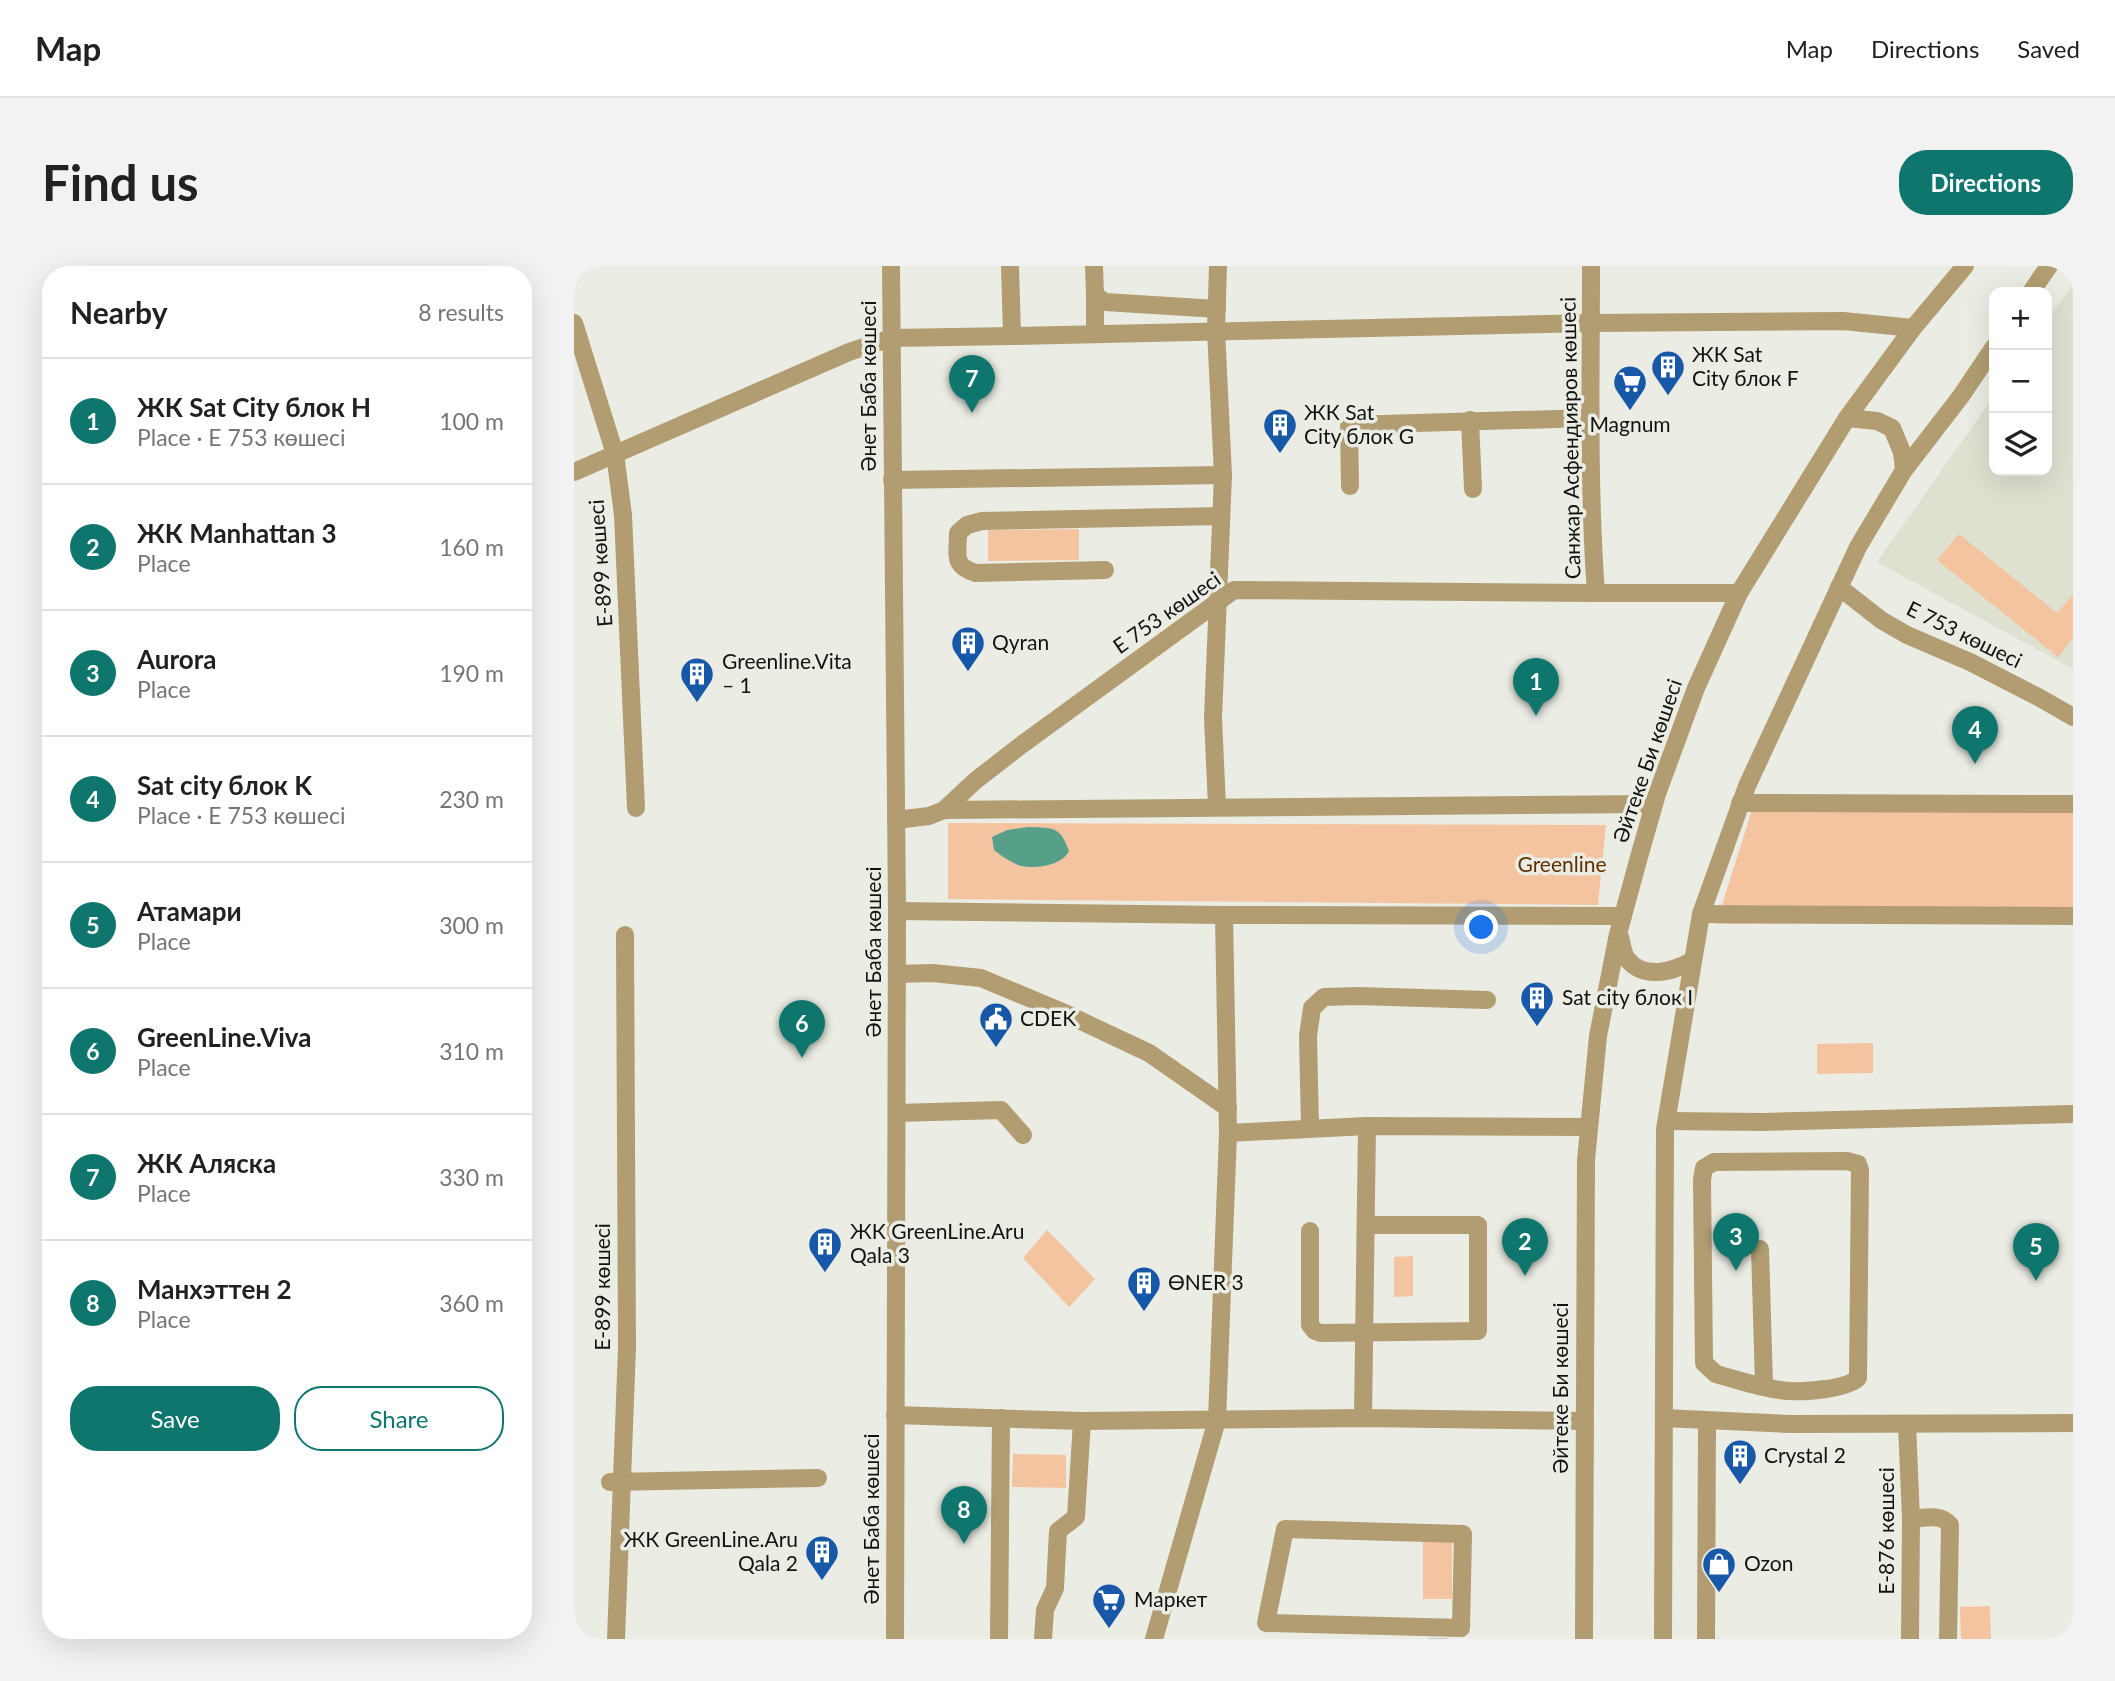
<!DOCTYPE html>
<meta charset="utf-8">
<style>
:root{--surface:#fff;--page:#f2f2f2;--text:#202124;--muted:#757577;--line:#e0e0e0;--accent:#0f766e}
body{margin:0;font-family:Lato,sans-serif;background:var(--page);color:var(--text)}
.controls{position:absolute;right:21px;top:21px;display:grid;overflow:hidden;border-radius:14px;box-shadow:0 7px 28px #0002}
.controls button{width:63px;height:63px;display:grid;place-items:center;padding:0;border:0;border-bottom:2px solid var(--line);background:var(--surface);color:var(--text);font:35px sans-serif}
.you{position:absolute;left:908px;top:662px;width:24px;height:24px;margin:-18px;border:5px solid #fff;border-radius:50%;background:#1a73e8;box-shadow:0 0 0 10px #1a73e833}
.badge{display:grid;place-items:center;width:46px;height:46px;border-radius:50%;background:var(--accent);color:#fff;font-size:23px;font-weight:700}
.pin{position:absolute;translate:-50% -58px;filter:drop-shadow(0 2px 4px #0008)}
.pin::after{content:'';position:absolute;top:37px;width:24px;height:21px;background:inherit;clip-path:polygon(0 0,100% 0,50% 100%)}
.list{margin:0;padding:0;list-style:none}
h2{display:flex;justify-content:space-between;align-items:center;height:91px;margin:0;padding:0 28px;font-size:30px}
h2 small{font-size:23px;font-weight:400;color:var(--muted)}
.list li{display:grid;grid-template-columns:46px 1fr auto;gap:21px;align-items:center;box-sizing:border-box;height:126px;padding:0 28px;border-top:2px solid var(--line)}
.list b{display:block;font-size:26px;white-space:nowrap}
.list p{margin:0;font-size:23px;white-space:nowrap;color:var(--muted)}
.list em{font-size:23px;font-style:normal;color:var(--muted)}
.actions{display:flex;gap:14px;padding:21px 28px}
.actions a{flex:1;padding:16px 0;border:2px solid var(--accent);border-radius:28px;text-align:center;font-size:24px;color:var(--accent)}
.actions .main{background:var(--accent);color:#fff}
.icon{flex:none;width:38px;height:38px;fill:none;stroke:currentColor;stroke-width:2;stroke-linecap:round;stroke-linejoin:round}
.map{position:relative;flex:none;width:1499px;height:1373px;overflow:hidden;border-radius:28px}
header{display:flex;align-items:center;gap:42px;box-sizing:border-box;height:98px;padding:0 35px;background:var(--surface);border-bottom:2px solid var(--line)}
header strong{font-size:33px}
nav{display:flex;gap:38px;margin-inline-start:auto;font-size:24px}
.intro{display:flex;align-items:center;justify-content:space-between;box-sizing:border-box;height:168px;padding:0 42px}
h1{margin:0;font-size:49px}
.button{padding:18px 32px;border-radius:28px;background:var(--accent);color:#fff;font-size:24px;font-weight:700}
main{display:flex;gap:42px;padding:0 42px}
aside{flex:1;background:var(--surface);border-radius:28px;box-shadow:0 7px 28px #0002}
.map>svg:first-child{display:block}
.built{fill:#dee0d0}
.green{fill:#f4c3a0}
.water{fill:#56a089}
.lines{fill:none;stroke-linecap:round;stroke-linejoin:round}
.minor-tunnel{stroke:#cacbc4;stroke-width:18;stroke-dasharray:18 9;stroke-linecap:butt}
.minor{stroke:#b19d71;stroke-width:18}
.labels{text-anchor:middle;stroke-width:7;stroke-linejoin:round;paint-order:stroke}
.poi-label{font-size:21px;fill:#121310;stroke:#ebece4;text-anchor:start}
.street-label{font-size:21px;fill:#121310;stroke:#ebece4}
.park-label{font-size:21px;fill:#613000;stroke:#ebece4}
</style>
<header>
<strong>Map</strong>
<nav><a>Map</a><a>Directions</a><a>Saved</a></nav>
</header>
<div class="intro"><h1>Find us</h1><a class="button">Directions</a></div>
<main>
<aside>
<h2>Nearby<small>8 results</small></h2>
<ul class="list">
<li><span class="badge">1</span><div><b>ЖК Sat City блок H</b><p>Place · Е 753 көшесі</p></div><em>100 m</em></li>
<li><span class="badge">2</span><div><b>ЖК Manhattan 3</b><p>Place</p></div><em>160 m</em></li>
<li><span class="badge">3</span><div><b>Aurora</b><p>Place</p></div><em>190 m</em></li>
<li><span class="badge">4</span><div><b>Sat city блок K</b><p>Place · Е 753 көшесі</p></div><em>230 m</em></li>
<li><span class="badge">5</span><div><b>Атамари</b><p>Place</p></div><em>300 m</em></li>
<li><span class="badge">6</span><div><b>GreenLine.Viva</b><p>Place</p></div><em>310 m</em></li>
<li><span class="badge">7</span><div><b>ЖК Аляска</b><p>Place</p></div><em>330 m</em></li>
<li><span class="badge">8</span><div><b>Манхэттен 2</b><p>Place</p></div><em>360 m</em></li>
</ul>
<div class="actions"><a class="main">Save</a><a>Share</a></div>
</aside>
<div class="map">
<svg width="1499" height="1373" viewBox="0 0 1499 1373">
<rect width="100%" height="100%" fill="#ebece4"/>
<path class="built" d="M1499 18V403L1303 296 1420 130V205H1473V55Z"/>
<g class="green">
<path d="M505 263V294L414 295V264Z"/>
<path d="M1385 268 1483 347 1499 329V372L1484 391 1363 294Z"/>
<path d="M1499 530V657L1142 658 1182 531Z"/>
<path d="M374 557 1032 559 1024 639 374 633Z"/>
<path d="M1299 777V807L1243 808V778Z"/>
<path d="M473 964 521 1013 495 1041 449 992Z"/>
<path d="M839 990V1030L820 1031V991Z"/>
<path d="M439 1188 492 1189V1222L438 1221Z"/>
<rect x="849" y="1276" width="29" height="57"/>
<path d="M1416 1340 1417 1373H1387L1386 1341Z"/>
</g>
<path class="water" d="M454 561C480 562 486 560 495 585 488 600 459 604 444 599 435 595 427 590 420 584L418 571 433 564Z"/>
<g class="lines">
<path class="minor-tunnel" d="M864 1373V1372"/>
<g class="minor">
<path d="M317 0 323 645 321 1373"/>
<path d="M436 0 438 70 1017 57 1269 55 1339 62"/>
<path d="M520 0 521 29 531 36 643 43"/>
<path d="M1017 0C1017 109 1014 218 1022 327H1165"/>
<path d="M1457 26 1475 0"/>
<path d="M521 29V68"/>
<path d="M0 57 41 188 49 249 62 542"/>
<path d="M1273 152 1303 155 1318 162 1328 186 1330 204"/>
<path d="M896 154 899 223"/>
<path d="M0 206 275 86 317 72 438 70"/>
<path d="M318 214 649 209"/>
<path d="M776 220 775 159 1016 152"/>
<path d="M531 304 402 307C378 300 384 289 384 267L393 259 408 255 647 250"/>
<path d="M1265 321 1307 354 1333 369 1396 396 1466 432 1499 451"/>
<path d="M1166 537 1499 538"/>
<path d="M643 540 639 452 649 209 642 64 644 0"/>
<path d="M370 544 1080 538"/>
<path d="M322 554 355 550 370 544 401 515 446 480 660 324 1022 327"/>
<path d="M323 645 650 649 1049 650"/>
<path d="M1127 648 1499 650"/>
<path d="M1046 671C1048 678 1049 688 1053 693 1070 714 1098 706 1118 695"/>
<path d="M323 708 358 707 407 712 486 745 575 787 654 842"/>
<path d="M323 847 427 844 449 869"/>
<path d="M1093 855 1189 856 1499 848"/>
<path d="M736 861 734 770 738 742 750 731 784 730 913 734"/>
<path d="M654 867 793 860"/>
<path d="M1273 895 1284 898 1286 904 1284 1112C1273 1123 1232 1126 1216 1125 1193 1124 1164 1114 1142 1108L1130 1097 1128 914 1130 902 1140 896Z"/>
<path d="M736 965V1059L741 1065 747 1067 904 1065V959H792"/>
<path d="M1186 983 1190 1119"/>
<path d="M321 1149 508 1155 789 1152 1009 1155"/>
<path d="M789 1152 793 860 1015 861"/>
<path d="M1090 1152 1216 1158 1499 1157"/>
<path d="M1333 1158 1337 1253 1336 1373"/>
<path d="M36 1216 244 1212"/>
<path d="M1337 1253C1350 1252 1367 1247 1376 1259L1374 1373"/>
<path d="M711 1263 889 1268 887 1362 692 1357Z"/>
<path d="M42 1373 53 1081 51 669"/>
<path d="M425 1373 427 1152"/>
<path d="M469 1373 471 1344 481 1322 484 1265 502 1251 508 1155"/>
<path d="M580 1373 643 1154 654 867 650 649"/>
<path d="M1010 1373 1012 894 1024 770 1044 668 1065 591 1083 528 1122 422 1165 327 1273 152 1339 62 1391 0"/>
<path d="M1089 1373 1091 863 1127 648 1173 520 1284 281 1330 204 1387 130 1420 81"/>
<path d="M1132 1373 1133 1155"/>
</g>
</g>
<defs>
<g id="building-pin" transform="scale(1.75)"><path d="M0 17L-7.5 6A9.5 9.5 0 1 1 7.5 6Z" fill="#1758a8" stroke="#ebece4"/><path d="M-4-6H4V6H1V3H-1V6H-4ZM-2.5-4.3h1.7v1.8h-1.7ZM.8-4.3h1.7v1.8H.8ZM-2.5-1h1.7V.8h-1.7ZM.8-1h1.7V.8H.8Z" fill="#fff"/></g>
<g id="supermarket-pin" transform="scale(1.75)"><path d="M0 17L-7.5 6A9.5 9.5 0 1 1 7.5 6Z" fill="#1758a8" stroke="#ebece4"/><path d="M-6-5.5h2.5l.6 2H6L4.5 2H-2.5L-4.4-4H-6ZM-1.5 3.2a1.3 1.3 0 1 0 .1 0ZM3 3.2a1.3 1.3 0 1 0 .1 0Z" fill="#fff"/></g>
<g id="civic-pin" transform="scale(1.75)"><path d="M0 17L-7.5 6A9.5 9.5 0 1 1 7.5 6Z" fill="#1758a8" stroke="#ebece4"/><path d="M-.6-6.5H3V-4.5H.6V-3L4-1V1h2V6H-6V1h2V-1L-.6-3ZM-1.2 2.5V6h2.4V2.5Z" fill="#fff"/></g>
<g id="shop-pin" transform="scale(1.75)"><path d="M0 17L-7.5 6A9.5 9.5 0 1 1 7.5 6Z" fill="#1758a8" stroke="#ebece4"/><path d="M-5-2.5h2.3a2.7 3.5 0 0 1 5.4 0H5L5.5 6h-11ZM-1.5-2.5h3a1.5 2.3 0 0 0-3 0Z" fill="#fff"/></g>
</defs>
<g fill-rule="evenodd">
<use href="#building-pin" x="1094" y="101"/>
<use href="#supermarket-pin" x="1056" y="116"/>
<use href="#building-pin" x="706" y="159"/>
<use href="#building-pin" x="394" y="377"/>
<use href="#building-pin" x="123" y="408"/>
<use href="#building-pin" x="963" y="732"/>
<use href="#civic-pin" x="422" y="753"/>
<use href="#building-pin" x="251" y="978"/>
<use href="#building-pin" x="570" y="1017"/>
<use href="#building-pin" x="1166" y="1190"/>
<use href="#building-pin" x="248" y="1286"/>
<use href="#shop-pin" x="1145" y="1298"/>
<use href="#supermarket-pin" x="535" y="1334"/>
</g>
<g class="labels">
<g class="poi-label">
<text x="1118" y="96">ЖК Sat<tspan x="1118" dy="24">City блок F</tspan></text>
<text x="730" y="154">ЖК Sat<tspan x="730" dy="24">City блок G</tspan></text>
<text x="1056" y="166" text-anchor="middle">Magnum</text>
<text x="418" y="384">Qyran</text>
<text x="148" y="403">Greenline.Vita<tspan x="148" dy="24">– 1</tspan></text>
<text x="988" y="739">Sat city блок I</text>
<text x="446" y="760">CDEK</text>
<text x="276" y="973">ЖК GreenLine.Aru<tspan x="276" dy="24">Qala 3</tspan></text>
<text x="594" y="1024">ӨNER 3</text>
<text x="1190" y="1197">Crystal 2</text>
<text x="224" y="1281" text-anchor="end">ЖК GreenLine.Aru<tspan x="224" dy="24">Qala 2</tspan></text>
<text x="1170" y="1305">Ozon</text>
<text x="560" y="1341">Маркет</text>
</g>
<g class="street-label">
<text transform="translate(295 120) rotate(-90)" y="7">Әнет Баба көшесі</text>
<text transform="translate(997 172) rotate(-91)" y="7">Санжар Асфендияров көшесі</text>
<text transform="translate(27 297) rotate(-94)" y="7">Е-899 көшесі</text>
<text transform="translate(593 347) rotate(-35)" y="7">Е 753 көшесі</text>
<text transform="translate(1390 369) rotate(26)" y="7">Е 753 көшесі</text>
<text transform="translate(1074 495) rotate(-71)" y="7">Әйтеке Би көшесі</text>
<text transform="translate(300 686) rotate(-90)" y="7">Әнет Баба көшесі</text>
<text transform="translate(29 1021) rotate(-90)" y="7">Е-899 көшесі</text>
<text transform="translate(987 1122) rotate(-90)" y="7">Әйтеке Би көшесі</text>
<text transform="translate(298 1253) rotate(-90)" y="7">Әнет Баба көшесі</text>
<text transform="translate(1313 1265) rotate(-90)" y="7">Е-876 көшесі</text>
</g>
<g class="park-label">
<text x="988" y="606">Greenline</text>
</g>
</g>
</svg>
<div class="controls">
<button>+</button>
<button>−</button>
<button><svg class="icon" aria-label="layers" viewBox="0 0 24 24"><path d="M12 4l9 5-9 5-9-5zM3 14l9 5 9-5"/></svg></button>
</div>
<div class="you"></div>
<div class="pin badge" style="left:962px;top:450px">1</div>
<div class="pin badge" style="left:951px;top:1010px">2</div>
<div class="pin badge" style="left:1162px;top:1005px">3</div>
<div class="pin badge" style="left:1401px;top:498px">4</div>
<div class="pin badge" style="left:1462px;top:1015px">5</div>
<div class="pin badge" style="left:228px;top:792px">6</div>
<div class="pin badge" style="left:398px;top:147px">7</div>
<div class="pin badge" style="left:390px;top:1278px">8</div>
</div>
</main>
